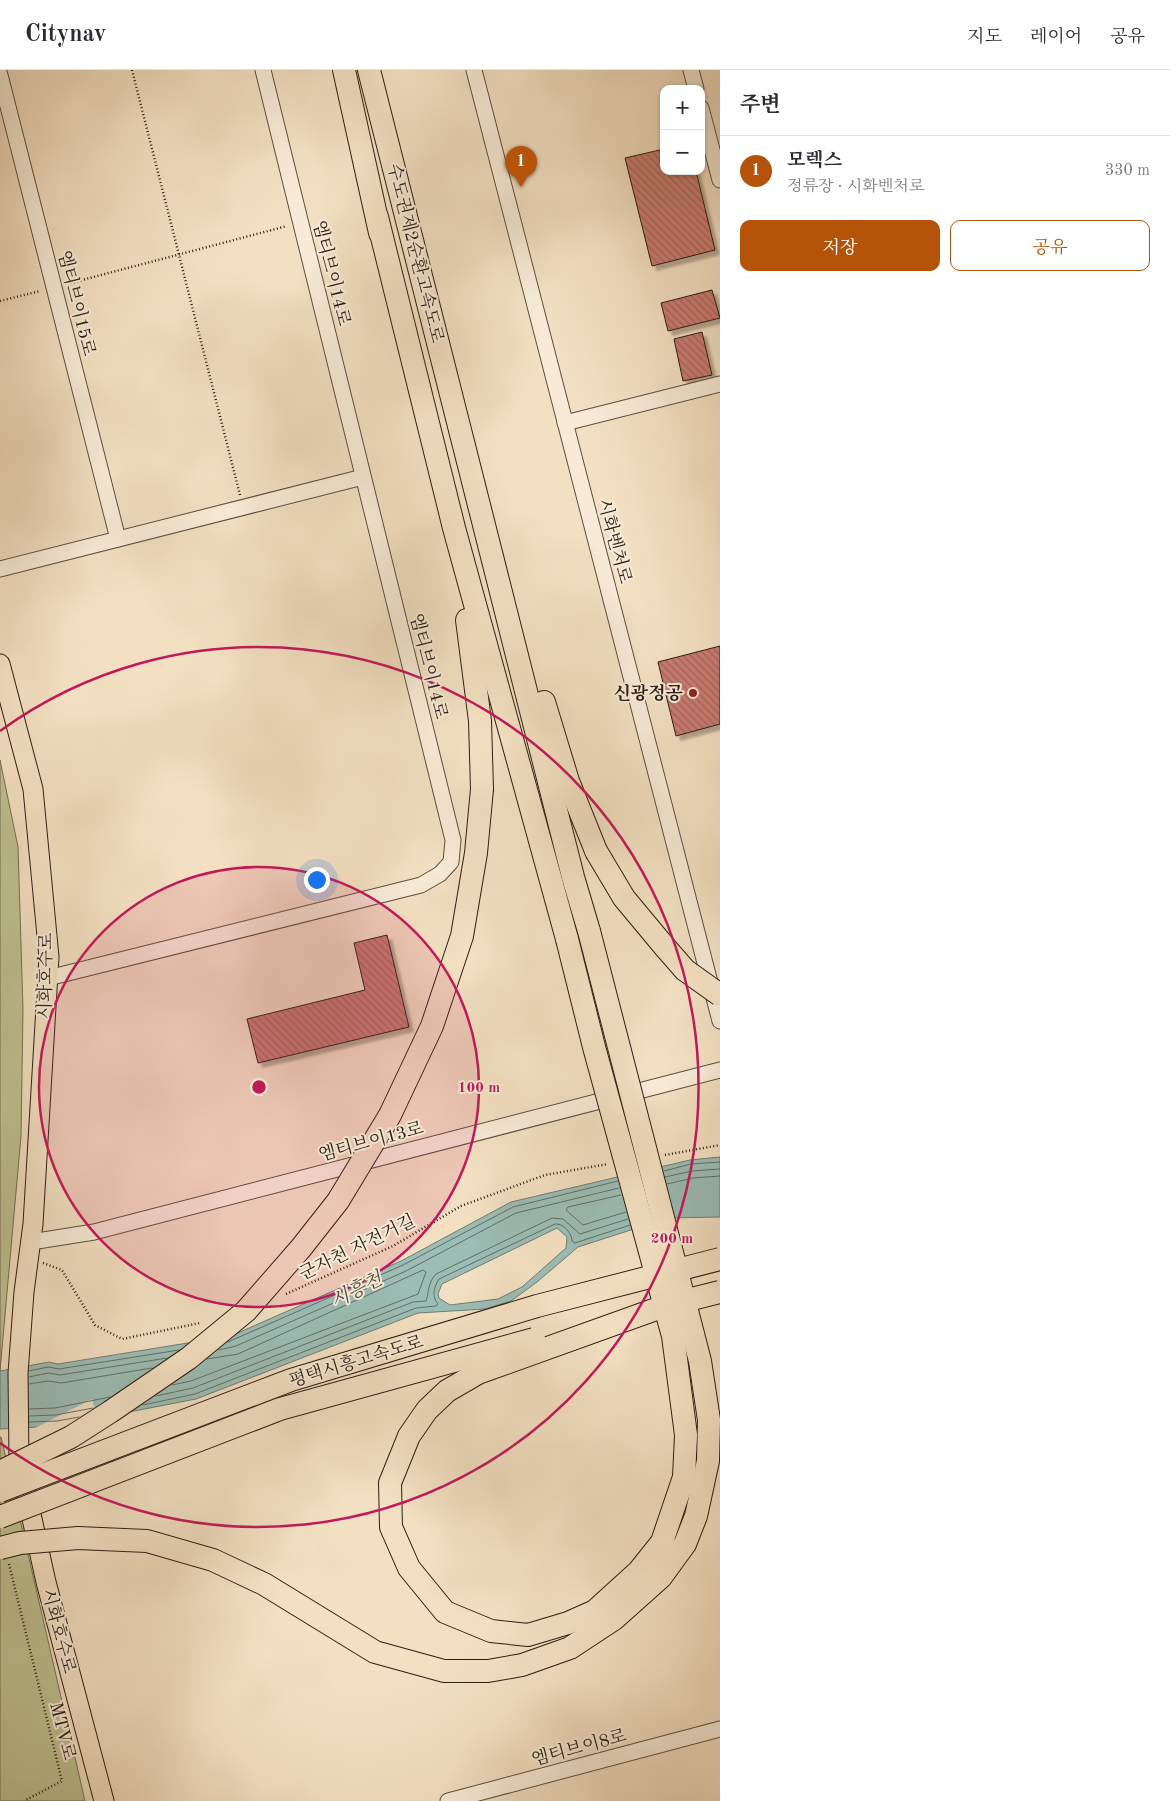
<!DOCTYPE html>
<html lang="ko">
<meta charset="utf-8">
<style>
:root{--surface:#fff;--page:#f7f7f7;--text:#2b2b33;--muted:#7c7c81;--line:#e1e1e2;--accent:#b45309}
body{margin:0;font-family:"Old Standard TT","Noto Serif KR",serif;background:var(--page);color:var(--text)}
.controls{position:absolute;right:15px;top:15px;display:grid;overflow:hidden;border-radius:10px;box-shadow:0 1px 4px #0004}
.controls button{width:45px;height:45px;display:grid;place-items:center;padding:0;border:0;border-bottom:1px solid var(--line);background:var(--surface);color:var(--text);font:25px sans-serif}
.you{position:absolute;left:316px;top:809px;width:18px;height:18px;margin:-12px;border:4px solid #fff;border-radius:50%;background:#1a73e8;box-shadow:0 0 0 8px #1a73e833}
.badge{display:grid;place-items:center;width:32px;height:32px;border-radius:50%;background:var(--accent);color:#fff;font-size:16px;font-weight:700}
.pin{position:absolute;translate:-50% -41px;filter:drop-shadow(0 1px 2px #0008)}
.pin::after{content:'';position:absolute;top:26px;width:18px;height:15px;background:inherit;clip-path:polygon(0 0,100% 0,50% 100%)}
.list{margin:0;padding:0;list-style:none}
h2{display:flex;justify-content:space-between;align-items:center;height:65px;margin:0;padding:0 20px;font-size:21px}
h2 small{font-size:16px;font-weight:400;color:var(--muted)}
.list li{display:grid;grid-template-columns:32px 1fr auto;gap:15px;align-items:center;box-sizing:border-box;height:70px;padding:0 20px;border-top:1px solid var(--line)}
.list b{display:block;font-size:19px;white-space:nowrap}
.list p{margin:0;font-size:16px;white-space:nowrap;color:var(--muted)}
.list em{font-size:16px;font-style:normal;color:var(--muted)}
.actions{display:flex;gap:10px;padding:15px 20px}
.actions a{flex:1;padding:11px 0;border:1px solid var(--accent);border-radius:10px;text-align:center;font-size:18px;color:var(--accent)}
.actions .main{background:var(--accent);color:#fff}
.map{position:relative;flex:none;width:720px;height:1731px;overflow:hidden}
header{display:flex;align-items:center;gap:30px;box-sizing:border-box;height:70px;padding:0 25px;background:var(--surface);border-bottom:1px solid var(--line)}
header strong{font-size:24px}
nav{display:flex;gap:28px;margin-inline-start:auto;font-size:18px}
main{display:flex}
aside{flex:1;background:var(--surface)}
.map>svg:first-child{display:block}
.park{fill:#bec191;stroke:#766f54}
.water{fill:#9bbdb5;stroke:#6f7d75;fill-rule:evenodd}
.pier{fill:#f3e0c2}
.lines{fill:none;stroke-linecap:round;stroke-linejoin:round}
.shore{stroke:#646d66;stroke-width:1}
.building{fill:url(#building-back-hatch);stroke:#2d1d16;filter:url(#shadow)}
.minor-casing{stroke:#5e4e41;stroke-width:17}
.major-casing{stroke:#2d1d16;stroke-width:21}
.highway-casing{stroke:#2d1d16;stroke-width:24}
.path{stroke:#2d1d16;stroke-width:2.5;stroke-dasharray:1 2.5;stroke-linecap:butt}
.minor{stroke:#f7ebd7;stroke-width:15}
.major{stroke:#f3e0c2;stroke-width:19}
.highway{stroke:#f3e0c2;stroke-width:22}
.highway-bridge-casing{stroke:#2d1d16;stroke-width:24;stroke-linecap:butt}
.highway-bridge{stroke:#f3e0c2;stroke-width:22}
.ring{fill:none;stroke:#c2185b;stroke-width:2.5}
.poi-dot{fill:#8f2418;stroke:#f7ebd7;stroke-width:2}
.labels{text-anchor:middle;stroke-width:4;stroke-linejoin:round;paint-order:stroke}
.street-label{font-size:18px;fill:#2d1d16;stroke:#f7ebd7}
.poi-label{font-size:18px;font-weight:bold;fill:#2d1d16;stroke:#f7ebd7;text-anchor:end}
.water-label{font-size:19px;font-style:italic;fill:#4e4d46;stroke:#f7ebd7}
.centre{fill:#c2185b;stroke:#f7ebd7;stroke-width:2.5}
.ring-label{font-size:15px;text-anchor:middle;font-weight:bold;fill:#c2185b;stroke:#f7ebd7;stroke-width:4;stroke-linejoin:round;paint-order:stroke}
</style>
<header>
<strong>Citynav</strong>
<nav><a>지도</a><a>레이어</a><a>공유</a></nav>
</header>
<main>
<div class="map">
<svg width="720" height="1731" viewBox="0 0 720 1731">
<defs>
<pattern id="building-back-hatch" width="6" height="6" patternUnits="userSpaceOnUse" patternTransform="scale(1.25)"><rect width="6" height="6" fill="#c97c72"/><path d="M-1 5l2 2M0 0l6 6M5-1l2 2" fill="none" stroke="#a4655d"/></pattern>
<filter id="shadow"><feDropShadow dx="4.5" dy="4.5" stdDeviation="1" flood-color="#0004"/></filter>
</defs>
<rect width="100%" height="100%" fill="#f3e0c2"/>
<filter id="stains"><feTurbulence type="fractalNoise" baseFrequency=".004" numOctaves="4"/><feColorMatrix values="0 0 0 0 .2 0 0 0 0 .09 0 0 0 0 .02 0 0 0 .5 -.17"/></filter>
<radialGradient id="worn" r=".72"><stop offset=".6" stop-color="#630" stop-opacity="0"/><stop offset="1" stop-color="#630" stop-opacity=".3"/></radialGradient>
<g class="park">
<path d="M0 690 18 777 23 940 21 1066 0 1301Z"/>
<path d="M0 1367H1L85 1731H0Z"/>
</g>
<path class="water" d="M720 1087V1147L668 1148 578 1177 537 1212 511 1231 485 1239 418 1243 196 1329 57 1356 0 1359V1301L49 1292 58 1294 231 1266 401 1191 511 1132 690 1090ZM557 1158 567 1167 566 1178 522 1217 498 1229 450 1235 439 1228 438 1224 442 1214Z"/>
<path class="pier" d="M92 1329 98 1351 58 1359 31 1360Z"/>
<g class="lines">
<g class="shore">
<path d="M664 1101 691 1094 720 1092"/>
<path d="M665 1107 692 1101 720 1099"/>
<path d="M667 1114 693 1108 720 1106"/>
<path d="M621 1125 568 1137 566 1140 583 1155 626 1142"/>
<path d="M228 1272 403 1195 513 1137 618 1111"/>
<path d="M219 1280 236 1276 406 1201 516 1143 619 1118"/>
<path d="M29 1301 48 1297 59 1299 179 1280"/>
<path d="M29 1307 48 1303 60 1305 167 1288"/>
<path d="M29 1314 48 1311 61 1313 152 1298"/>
<path d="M172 1315 191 1311 418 1224 426 1202 423 1200 238 1284 207 1289"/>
<path d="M156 1326 193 1318 413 1232 426 1231C429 1222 428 1212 436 1204L552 1148 563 1149 580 1164 628 1149"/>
<path d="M143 1335 195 1324 416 1238 436 1236 438 1234C431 1226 434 1217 439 1209L555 1154C563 1153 572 1163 572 1171L575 1173 630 1155"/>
<path d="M29 1339 55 1338 110 1327"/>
<path d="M29 1346 56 1345 93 1338"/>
<path d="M29 1352 57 1351 79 1347"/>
</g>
</g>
<g class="building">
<path d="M664 79V101H696L715 180 652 196 625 88Z"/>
<path d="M712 220 720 248 668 261 661 233Z"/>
<path d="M702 262 712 305 683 311 674 269Z"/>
<path d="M720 576V654L676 666 658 592Z"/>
<path d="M387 865 409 957 258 993 247 949 365 920 354 873Z"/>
</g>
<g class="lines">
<g class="minor-casing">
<g id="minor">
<path d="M474 0 720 951"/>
<path d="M691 0 696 19"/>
<path d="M0 5 118 469"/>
<path d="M701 38 720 110"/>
<path d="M565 353 720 314"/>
<path d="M0 499 363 407"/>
<path d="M48 908 421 815 440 804 451 792 453 770 263 0"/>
<path d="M31 1172 94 1162 720 1000"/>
<path d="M448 1731 720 1659"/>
</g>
</g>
<g class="major-casing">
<path id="major" d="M0 594 33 719 49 887 33 1154 24 1222 18 1303 19 1390 46 1512 104 1731"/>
</g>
<g class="highway-casing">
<g id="highway">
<path d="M344 0 380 163"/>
<path d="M369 0 573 807 589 861"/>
<path d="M377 147 454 458 567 869"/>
<path d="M467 550 480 651 482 719"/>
<path d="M544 632 568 711 596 781"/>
</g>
</g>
<g class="path">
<path d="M132 0 240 425"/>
<path d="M67 214 287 156"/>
<path d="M0 231 40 221"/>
<path d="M665 1085 720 1075"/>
<path d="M43 1193 62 1200 95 1255 122 1269 200 1253"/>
<path d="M286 1224 393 1176 461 1136 545 1105 608 1094"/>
<path d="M9 1494 62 1711 24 1731"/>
</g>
<use href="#minor" class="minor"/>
<use href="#major" class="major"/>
<use href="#highway" class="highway"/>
<g class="highway-bridge-casing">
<g id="highway-bridge">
<path d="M596 781 624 828 664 876 685 900 720 925"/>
<path d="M567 869 594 977 673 1266 686 1365 684 1407 662 1472 638 1502 595 1541 568 1553 528 1565 491 1561 445 1542 409 1498 391 1457 390 1413 409 1366 427 1340 447 1321 478 1303 659 1238"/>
<path d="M672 1234 720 1222"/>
<path d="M0 1402 71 1367 110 1342 189 1288 246 1241 301 1178 338 1131 390 1045 432 956 462 866 476 783 482 719"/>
<path d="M0 1421 291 1310 537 1236 720 1189"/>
<path d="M0 1447 280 1339 534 1269"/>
<path d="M0 1478 20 1473 78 1468 147 1471 213 1490 264 1514 375 1582 444 1601H488L522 1595 570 1578 614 1549 661 1507 685 1474 696 1446 708 1391 709 1350 700 1291 589 861"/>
</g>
</g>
<use href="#highway-bridge" class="highway-bridge"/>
</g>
<circle cx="259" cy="1017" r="220" fill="#c2185b" fill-opacity=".12"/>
<g class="ring">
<circle cx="259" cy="1017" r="220"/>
<path d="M0 661A440 440 0 1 1 0 1373"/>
</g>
<circle class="poi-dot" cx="693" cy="623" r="5"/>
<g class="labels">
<g class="street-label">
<text transform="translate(416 183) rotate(76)" y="6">수도권제2순환고속도로</text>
<text transform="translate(332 203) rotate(76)" y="6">엠티브이14로</text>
<text transform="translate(77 233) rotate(76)" y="6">엠티브이15로</text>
<text transform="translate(615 471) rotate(75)" y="6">시화벤처로</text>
<text transform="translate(429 596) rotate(76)" y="6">엠티브이14로</text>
<text transform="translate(45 906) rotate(-89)" y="6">시화호수로</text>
<text transform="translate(371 1071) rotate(-15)" y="6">엠티브이13로</text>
<text transform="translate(357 1177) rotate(-26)" y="6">군자천 자전거길</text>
<text transform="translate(356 1291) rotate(-17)" y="6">평택시흥고속도로</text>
<text transform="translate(59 1561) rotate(75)" y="6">시화호수로</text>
<text transform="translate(63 1661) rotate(76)" y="6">MTV로</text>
<text transform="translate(579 1677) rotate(-15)" y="6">엠티브이8로</text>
</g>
<g class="poi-label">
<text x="683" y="629">신광정공</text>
</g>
<g class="water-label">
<text transform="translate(356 1219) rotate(-27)" y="7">시흥천</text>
</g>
</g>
<circle cx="259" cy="1017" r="8" class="centre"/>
<g class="ring-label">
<text x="479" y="1022">100 m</text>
<text x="672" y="1173">200 m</text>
</g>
<rect width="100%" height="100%" filter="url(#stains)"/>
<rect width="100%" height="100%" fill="url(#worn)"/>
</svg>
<div class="controls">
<button>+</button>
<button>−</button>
</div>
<div class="you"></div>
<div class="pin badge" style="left:521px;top:117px">1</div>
</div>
<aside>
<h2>주변<small></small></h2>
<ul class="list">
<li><span class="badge">1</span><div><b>모렉스</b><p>정류장 · 시화벤처로</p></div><em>330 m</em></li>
</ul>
<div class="actions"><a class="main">저장</a><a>공유</a></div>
</aside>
</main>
